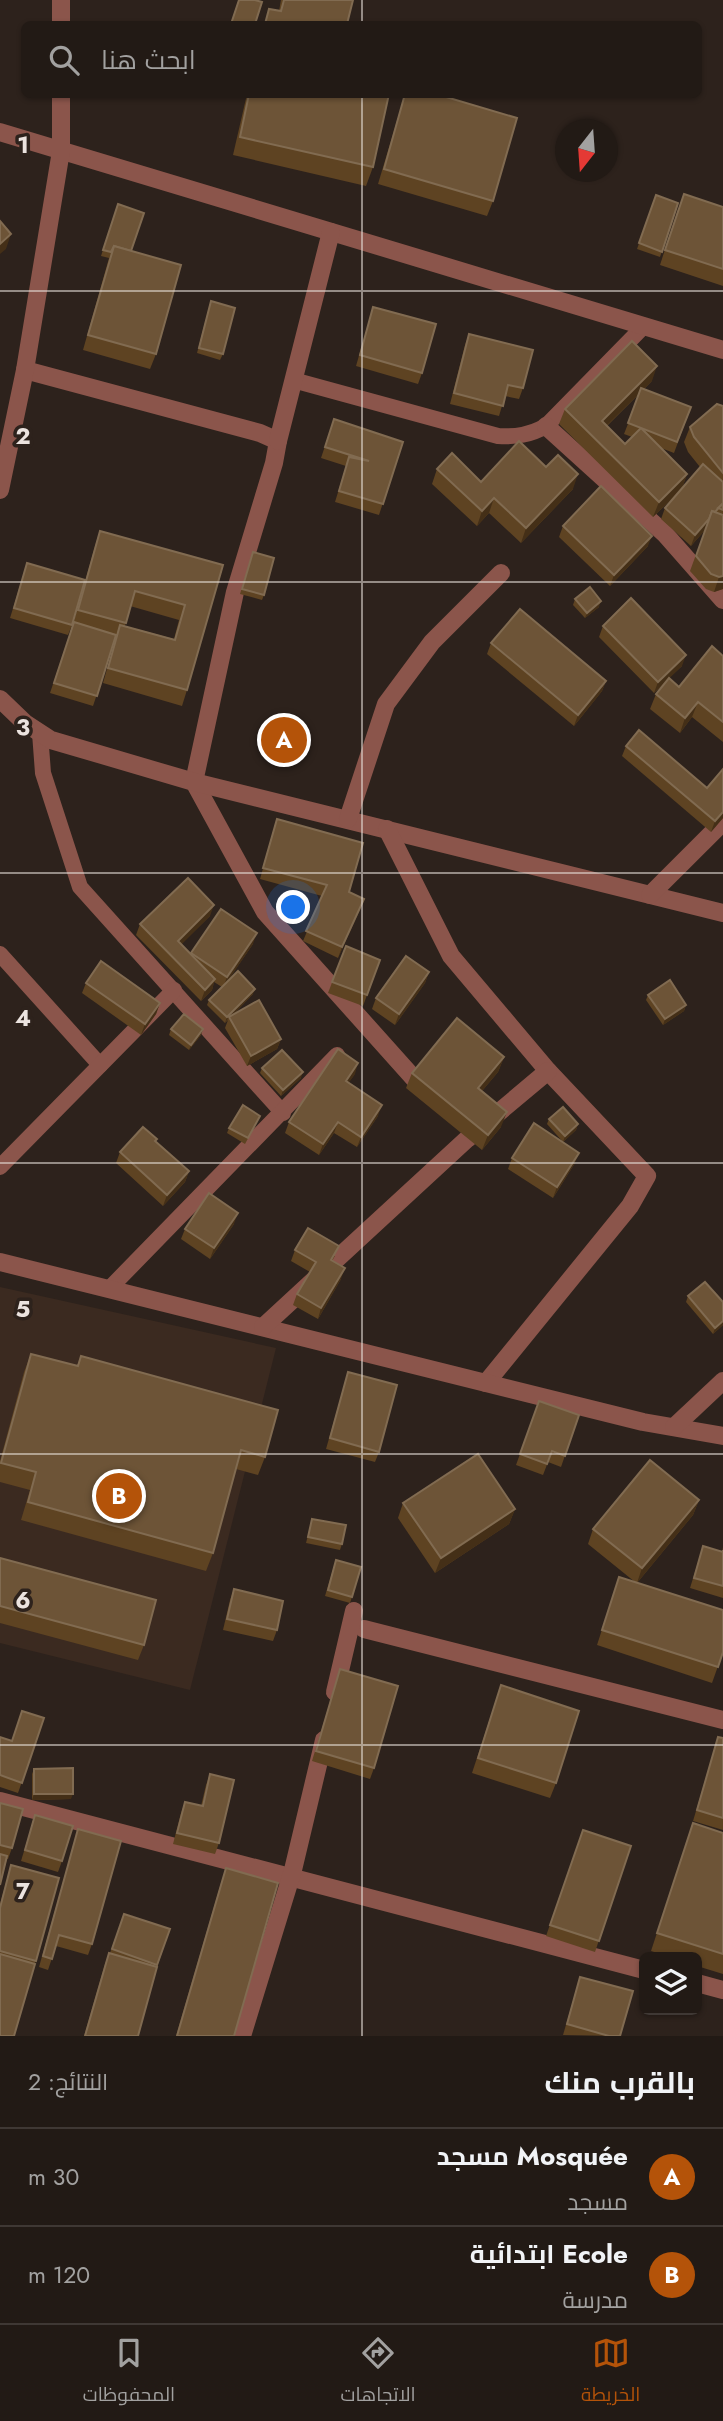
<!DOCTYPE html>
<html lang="ar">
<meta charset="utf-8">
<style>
:root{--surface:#221a15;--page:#2e2722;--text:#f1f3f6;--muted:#a2a1a0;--line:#3f3834;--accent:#b45309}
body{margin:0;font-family:Jost,Cairo,sans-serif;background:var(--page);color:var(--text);direction:rtl}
.controls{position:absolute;right:21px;bottom:21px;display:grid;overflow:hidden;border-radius:10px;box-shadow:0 2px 5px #0004}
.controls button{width:63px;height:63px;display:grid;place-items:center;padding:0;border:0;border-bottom:2px solid var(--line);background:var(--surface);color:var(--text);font:35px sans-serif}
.compass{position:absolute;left:555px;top:119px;width:63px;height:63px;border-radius:50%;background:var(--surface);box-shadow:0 2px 5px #0004;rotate:197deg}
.you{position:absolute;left:294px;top:908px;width:24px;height:24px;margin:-18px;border:5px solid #fff;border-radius:50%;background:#1a73e8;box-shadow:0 0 0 10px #1a73e833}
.badge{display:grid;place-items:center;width:46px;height:46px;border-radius:50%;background:var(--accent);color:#fff;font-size:23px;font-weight:700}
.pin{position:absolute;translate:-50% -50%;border:4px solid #fff;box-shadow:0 2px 7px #0006}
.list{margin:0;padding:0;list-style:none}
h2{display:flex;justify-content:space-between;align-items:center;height:91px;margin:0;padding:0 28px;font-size:30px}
h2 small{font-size:23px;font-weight:400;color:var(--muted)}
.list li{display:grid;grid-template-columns:46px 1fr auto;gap:21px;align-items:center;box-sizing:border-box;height:98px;padding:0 28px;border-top:2px solid var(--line)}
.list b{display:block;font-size:26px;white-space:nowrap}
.list p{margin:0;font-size:23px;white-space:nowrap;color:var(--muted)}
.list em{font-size:23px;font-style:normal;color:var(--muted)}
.icon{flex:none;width:38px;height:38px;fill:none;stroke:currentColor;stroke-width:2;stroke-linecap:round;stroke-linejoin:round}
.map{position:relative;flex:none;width:723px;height:2036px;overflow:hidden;direction:ltr}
.search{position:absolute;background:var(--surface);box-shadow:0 2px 5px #0004;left:21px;right:21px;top:21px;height:77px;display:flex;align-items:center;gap:18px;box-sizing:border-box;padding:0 24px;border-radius:10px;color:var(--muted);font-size:26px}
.sheet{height:287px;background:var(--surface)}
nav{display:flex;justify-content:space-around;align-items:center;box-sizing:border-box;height:98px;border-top:2px solid var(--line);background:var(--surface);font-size:19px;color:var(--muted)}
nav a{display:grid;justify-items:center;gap:4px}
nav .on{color:var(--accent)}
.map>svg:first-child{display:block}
.built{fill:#3b2a20}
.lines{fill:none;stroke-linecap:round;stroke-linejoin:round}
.service{stroke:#8b554b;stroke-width:16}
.minor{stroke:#8b554b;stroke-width:18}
.wall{fill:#5e4322;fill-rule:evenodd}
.shaded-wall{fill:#442f17}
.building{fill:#6d5437;stroke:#816b51;stroke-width:2}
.grid{fill:none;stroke:#ebe3df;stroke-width:2;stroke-opacity:0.55}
.grid-label{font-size:23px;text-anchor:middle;font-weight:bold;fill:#ebe3df;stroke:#2d221c;stroke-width:7;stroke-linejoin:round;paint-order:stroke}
</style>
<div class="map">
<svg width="723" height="2036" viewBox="0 0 723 2036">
<rect width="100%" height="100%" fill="#2d221c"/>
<path class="built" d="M0 1287 276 1348 190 1690 0 1643Z"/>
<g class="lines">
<g class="service">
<path d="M293 380 498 436C516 437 530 435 546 426L644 326"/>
<path d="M40 733 43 773 80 887 283 1113"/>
<path d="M0 954 100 1065"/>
<path d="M0 1167 174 990"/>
<path d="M109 1289 337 1055"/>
</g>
<g class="minor">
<path d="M61 24V0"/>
<path d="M0 132 723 350"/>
<path d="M25 370 260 433 278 441 274 463 235 592 194 782 265 912 426 1092"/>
<path d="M546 426 665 534 723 600"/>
<path d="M278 441 331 232"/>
<path d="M0 490 25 370 61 151V94"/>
<path d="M0 699 25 723 51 740 194 782 723 913"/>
<path d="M348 819 386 704 432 642 501 573"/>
<path d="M387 829 451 956 548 1071 647 1176 630 1206 486 1383"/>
<path d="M650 895 723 822"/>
<path d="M0 1262 643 1422 723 1436"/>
<path d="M263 1327 467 1139 548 1071"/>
<path d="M674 1427 723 1381"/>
<path d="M364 1629 723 1720"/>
<path d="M335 1692 354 1611"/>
<path d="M0 1801 644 1970"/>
<path d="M697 1983 723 1990"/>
<path d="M242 2036 293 1870 324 1740"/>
</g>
</g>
<g class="wall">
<path d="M281 0H353L347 24 279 11Z"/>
<path d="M221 94H233L231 98Z"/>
<path d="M247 94H389L373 167 366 186 233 155Z"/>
<path d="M405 94H436L493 201 487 216 378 184Z"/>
<path d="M656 195 678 203 660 257 637 249Z"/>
<path d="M118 204 131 251 156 354 150 369 83 350 109 258 101 256Z"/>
<path d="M723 207V286L660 265 678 209Z"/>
<path d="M209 307 223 354 220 360 197 353Z"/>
<path d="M373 307 422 373 418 384 356 366Z"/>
<path d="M469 334 523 388 519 399 505 396 499 416 450 404 465 345Z"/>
<path d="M652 381 644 389 691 407 674 453 661 448 687 474 682 488 700 467 688 452 684 442 690 427 723 406V589L714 592 706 589 690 571 705 530 691 546 661 519 665 508 680 491 653 517 559 424 565 409ZM640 393 624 434 632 437 625 444 607 426Z"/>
<path d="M334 419 403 442 379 515 335 502 346 466 321 458Z"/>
<path d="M546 467 573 489 521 543 489 513 477 526 432 484 437 469 481 482Z"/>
<path d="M563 526 648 546 610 586 559 537Z"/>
<path d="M100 531 223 565 187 690 182 706 103 683 116 637 93 706 50 693 73 624 95 546ZM130 606 179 620 174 639 125 626Z"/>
<path d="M251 558 264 595 262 600 240 594Z"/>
<path d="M27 563 72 625 68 635 10 618Z"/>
<path d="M575 599 599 607 585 618 573 605Z"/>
<path d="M603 626 682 666 669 678 679 687 723 656V742L692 717 680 733 650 709 656 694 666 682 654 693 599 637Z"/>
<path d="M491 643 606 681 602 691 574 726 487 654Z"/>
<path d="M626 746 723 818 711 832 622 756Z"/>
<path d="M277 819 349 892 364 899 338 958 303 941 322 896 260 879Z"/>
<path d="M221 909 253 944 226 983 253 994 234 1014 281 1039 277 1049 247 1066 225 1028 228 1020 225 1023 207 1005 209 1000 222 987 214 982 212 990 201 1001 136 935 140 924 210 916 181 944 191 954Z"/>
<path d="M346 946 380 960 363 1006 328 993Z"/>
<path d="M429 972 425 983 395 1025 372 1009 376 998Z"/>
<path d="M86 983 160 1003 156 1014 141 1035 82 993Z"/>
<path d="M648 995 686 1005 684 1011 663 1025 646 1000Z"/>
<path d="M171 1029 201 1035 189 1050 169 1035Z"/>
<path d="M504 1057 498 1072 482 1091 501 1127 482 1150 406 1088 412 1073Z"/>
<path d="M262 1068 301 1078 281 1096 260 1073Z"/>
<path d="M355 1074 348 1083 378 1116 357 1147 334 1133 319 1155 285 1133 289 1122Z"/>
<path d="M260 1116 245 1144 227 1133 229 1128Z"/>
<path d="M549 1119 578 1124 576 1130 563 1142 547 1124Z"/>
<path d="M157 1139 156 1142 189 1171 185 1182 163 1206 116 1163 120 1152Z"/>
<path d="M512 1158 575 1163 553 1198 508 1169Z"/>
<path d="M234 1224 210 1259 181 1239 185 1229Z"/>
<path d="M295 1250 335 1256 332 1261 341 1279 318 1319 293 1305 297 1294 310 1272 291 1261Z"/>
<path d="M688 1296 723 1325 713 1334 686 1302Z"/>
<path d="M31 1354 77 1366 81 1356 265 1457 258 1475 236 1469 213 1553 206 1571 21 1520 30 1490 0 1482V1461L24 1372Z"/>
<path d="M348 1372 379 1452 375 1462 326 1449Z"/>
<path d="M539 1401 579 1415 561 1467 548 1462 543 1475 516 1465Z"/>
<path d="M699 1500 693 1515 637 1583 723 1652 712 1683 597 1645 619 1577 635 1582 588 1544 593 1529Z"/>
<path d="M403 1503 515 1509 509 1524 435 1573 398 1518Z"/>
<path d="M312 1519 342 1544 340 1550 306 1543Z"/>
<path d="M703 1546 722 1552 723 1547V1598L690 1588Z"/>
<path d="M0 1558 144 1645 138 1660 0 1623Z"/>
<path d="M334 1566 352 1597 350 1603 325 1596Z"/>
<path d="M234 1589 277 1630 273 1641 223 1630 230 1600Z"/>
<path d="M340 1669 374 1768 370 1779 312 1761Z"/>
<path d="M501 1685 556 1783 550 1798 472 1773Z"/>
<path d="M44 1718 18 1793 0 1787V1737L12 1741Z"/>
<path d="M718 1737 723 1738V1830L693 1821Z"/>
<path d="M34 1769 71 1799 32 1800V1774Z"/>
<path d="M210 1774 219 1843 215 1854 173 1844 181 1813 185 1802 201 1806 206 1785Z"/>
<path d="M0 1803 12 1848 8 1859H7L0 1885Z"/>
<path d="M35 1815 62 1861 58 1872 21 1861Z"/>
<path d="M693 1823 723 1833V1974L697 1966V1957H670L651 1951Z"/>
<path d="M78 1829 92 1944 88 1955 56 1946 48 1970 39 1967Z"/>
<path d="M583 1830 631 1846 595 1952 546 1936Z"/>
<path d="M11 1865 36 1961 0 2036V1904Z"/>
<path d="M226 1868 234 2036H176L221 1883Z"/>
<path d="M124 1914 170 1929 157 1967 138 2036H84L105 1964 109 1953H110Z"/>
<path d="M580 1977 620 2036 563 2035Z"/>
</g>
<g class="shaded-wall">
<path d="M11 234 6 249 0 254V244Z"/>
<path d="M657 366 652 381 596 436 602 421Z"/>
<path d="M578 474 573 489 521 543 526 528Z"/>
<path d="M687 474 682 489 653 517 659 502Z"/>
<path d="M494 498 489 513 477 526 482 511Z"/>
<path d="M717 510 713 521 691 546 695 535Z"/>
<path d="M652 536 648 546 610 586 614 575Z"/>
<path d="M723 576V589L714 592 719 577Z"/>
<path d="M601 601 599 607 585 618 587 613Z"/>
<path d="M686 655 682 666 654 693 658 682Z"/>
<path d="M606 681 602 691 574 726 578 715Z"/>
<path d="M698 702 692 717 680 733 685 718Z"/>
<path d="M723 812V818L711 832 715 821Z"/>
<path d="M364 899 360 910 338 958 342 947Z"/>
<path d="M214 905 210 916 174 952 178 941Z"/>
<path d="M257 933 253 944 223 988 227 977Z"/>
<path d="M429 972 425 983 395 1025 399 1014Z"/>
<path d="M215 979 212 990 201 1001 205 990Z"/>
<path d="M255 989 253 994 230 1018 229 1017 225 1023 227 1017Z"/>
<path d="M160 1003 156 1014 141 1035 145 1024Z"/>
<path d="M686 1005 684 1011 663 1025 665 1019Z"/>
<path d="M203 1029 201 1035 189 1050 191 1045Z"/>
<path d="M281 1039 277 1049 247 1066 251 1056Z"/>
<path d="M504 1057 498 1072 472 1103 478 1088Z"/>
<path d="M358 1063 355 1074 342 1092 346 1081Z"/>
<path d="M303 1072 301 1078 281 1096 283 1090Z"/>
<path d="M382 1105 378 1116 357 1147 361 1137Z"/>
<path d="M507 1112 501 1127 482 1150 488 1135Z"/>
<path d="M338 1122 334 1133 319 1155 323 1144Z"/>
<path d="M578 1124 576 1130 563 1142 565 1136Z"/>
<path d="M579 1153 575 1163 553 1198 557 1187Z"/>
<path d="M189 1171 185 1182 163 1206 167 1195Z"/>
<path d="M238 1213 234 1224 210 1259 214 1248Z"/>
<path d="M345 1268 341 1279 318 1319 321 1308Z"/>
<path d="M723 1321V1325L713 1334 715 1328Z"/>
<path d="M699 1500 693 1515 637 1583 642 1568Z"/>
<path d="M515 1509 509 1524 435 1573 441 1558Z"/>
<path d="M34 1794H73L71 1799 32 1800Z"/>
</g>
<g class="building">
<path d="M239 0H255L262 2 255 24H231Z"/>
<path d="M284 0H353L347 24H265L269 9 281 11Z"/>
<path d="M249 94H389L373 167 240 137Z"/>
<path d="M405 94H436L517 118 493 201 384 169Z"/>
<path d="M684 194 723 207V269L665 250Z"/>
<path d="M656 195 678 203 662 252 639 243Z"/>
<path d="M118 204 144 213 131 251 114 246 111 252 103 250Z"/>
<path d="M0 221 11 234 0 244Z"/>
<path d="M114 246 181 265 156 354 88 335Z"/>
<path d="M211 301 235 308 223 354 199 348Z"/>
<path d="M373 307 436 324 422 373 360 355Z"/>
<path d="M469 334 533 350 523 388 508 385 503 406 454 393Z"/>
<path d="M632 341 657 366 602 421 625 444 641 428 687 474 659 502 565 409Z"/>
<path d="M641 388 691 407 677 442 628 423Z"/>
<path d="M717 404 723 406V473L694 437 690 427Z"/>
<path d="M334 419 403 442 383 504 339 491 349 457 369 461 325 447Z"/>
<path d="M519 441 546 467 558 455 578 474 526 528 494 498 482 511 437 469 452 453 481 482Z"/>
<path d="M703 464 723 482V503L715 512 712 511 709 519 695 535 665 508Z"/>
<path d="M601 486 652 536 614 575 563 526Z"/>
<path d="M723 504V510L718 508Z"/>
<path d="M712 511 723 515V576L719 577 711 574 696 556Z"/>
<path d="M100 531 223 565 187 690 108 668 120 625 175 640 185 605 135 591 126 623 78 610Z"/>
<path d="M253 552 274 558 264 595 242 589Z"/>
<path d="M27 563 85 580 72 625 14 608Z"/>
<path d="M590 587 601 601 587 613 575 599Z"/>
<path d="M631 598 686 655 658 682 603 626Z"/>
<path d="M520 609 606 681 578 715 491 643Z"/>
<path d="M74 622 116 635 97 696 54 683Z"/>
<path d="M712 646 723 656V722L698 702 685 718 656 694 669 678 679 687Z"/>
<path d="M639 730 707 788 723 769V812L715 821 626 746Z"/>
<path d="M277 819 363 843 349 892 364 899 342 947 306 931 327 885 263 868Z"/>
<path d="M188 878 214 905 178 941 215 979 205 990 140 924Z"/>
<path d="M221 909 257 933 227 977 191 953Z"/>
<path d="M346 946 380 960 367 995 332 982Z"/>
<path d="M406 956 429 972 399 1014 376 998Z"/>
<path d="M101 961 160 1003 145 1024 86 983Z"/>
<path d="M238 971 255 989 227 1017 209 1000Z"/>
<path d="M670 980 686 1005 665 1019 648 995Z"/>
<path d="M259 1000 281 1039 251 1056 229 1017Z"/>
<path d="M184 1014 203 1029 191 1045 171 1029Z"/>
<path d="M457 1018 504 1057 478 1088 507 1112 488 1135 412 1073Z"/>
<path d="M338 1049 358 1063 346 1081 382 1105 361 1137 338 1122 323 1144 289 1122Z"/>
<path d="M282 1050 303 1072 283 1090 262 1068Z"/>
<path d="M243 1105 260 1116 248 1138 229 1128Z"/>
<path d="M563 1107 578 1124 565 1136 549 1119Z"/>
<path d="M534 1123 579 1153 557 1187 512 1158Z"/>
<path d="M143 1127 157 1139 155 1141 189 1171 167 1195 120 1152Z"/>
<path d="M209 1193 238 1213 214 1248 185 1229Z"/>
<path d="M308 1228 339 1246 331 1260 345 1268 321 1308 297 1294 316 1262 295 1250Z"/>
<path d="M705 1282 723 1302V1321L715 1328 688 1296Z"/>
<path d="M31 1354 78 1366 81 1356 278 1410 265 1457 241 1450 213 1553 28 1502 36 1472 1 1463Z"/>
<path d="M348 1372 397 1385 379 1452 330 1438Z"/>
<path d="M539 1401 579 1415 565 1456 552 1451 547 1464 520 1454Z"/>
<path d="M478 1454 515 1509 441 1558 403 1503Z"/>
<path d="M650 1460 699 1500 642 1568 593 1529Z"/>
<path d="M312 1519 346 1525 342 1544 308 1537Z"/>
<path d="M703 1546 723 1552V1550V1586L694 1578Z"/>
<path d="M0 1558 156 1600 144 1645 0 1606Z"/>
<path d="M336 1560 361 1567 352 1597 328 1590Z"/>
<path d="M619 1577 723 1610V1652L718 1667 602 1630Z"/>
<path d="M234 1589 283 1601 277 1630 227 1619Z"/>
<path d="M340 1669 398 1686 374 1768 316 1751Z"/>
<path d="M501 1685 579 1711 556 1783 478 1758Z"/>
<path d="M22 1711 44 1718 22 1783 0 1775V1737L12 1741Z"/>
<path d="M718 1737 723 1738V1818L697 1810Z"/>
<path d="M73 1768V1794H34V1769Z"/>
<path d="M210 1774 234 1780 219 1843 177 1833 185 1802 203 1806Z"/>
<path d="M0 1803 23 1809 12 1848 0 1845Z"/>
<path d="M35 1815 73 1826 62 1861 25 1850Z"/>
<path d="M693 1823 723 1833V1954L657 1933Z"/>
<path d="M78 1829 121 1841 92 1944 59 1935 52 1959 43 1956Z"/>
<path d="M583 1830 631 1846 599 1941 550 1925Z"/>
<path d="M0 1854 7 1856 0 1885Z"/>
<path d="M11 1865 59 1878 36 1961 0 1951V1908Z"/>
<path d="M226 1868 278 1883 234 2036H177Z"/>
<path d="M124 1914 170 1929 157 1965 112 1949Z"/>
<path d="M109 1953 157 1967 138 2036H85Z"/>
<path d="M0 1954 35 1964 14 2036H0Z"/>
<path d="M580 1977 633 1991 620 2036H609L567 2024Z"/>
</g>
<path class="grid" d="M362 0V24M362 94V2036M0 291H723M0 582H723M0 873H723M0 1163H723M0 1454H723M0 1745H723"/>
<g class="grid-label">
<text x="23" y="153">1</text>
<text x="23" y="444">2</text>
<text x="23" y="735">3</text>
<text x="23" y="1026">4</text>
<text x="23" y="1317">5</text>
<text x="23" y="1608">6</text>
<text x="23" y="1899">7</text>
</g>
</svg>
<div class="controls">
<button><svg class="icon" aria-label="layers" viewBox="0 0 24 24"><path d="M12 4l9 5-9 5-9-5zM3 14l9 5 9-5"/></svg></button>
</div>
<svg class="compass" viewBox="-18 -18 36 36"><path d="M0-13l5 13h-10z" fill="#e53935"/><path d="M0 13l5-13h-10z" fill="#a2a1a0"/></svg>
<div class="you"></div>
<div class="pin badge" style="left:284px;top:740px">A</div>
<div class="pin badge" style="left:119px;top:1496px">B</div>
<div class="search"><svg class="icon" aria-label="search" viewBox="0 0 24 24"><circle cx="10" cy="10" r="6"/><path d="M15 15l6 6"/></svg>ابحث هنا</div>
</div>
<section class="sheet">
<h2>بالقرب منك<small>النتائج: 2</small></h2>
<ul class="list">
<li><span class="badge">A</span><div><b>Mosquée مسجد</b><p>مسجد</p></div><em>30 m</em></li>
<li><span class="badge">B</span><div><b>Ecole ابتدائية</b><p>مدرسة</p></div><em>120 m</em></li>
</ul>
</section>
<nav>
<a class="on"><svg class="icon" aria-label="map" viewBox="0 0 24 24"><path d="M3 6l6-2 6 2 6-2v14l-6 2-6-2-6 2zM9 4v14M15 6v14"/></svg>الخريطة</a>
<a><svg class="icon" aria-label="directions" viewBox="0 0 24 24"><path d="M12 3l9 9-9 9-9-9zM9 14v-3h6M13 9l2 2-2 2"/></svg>الاتجاهات</a>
<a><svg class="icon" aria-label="saved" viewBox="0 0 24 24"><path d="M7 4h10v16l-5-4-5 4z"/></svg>المحفوظات</a>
</nav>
